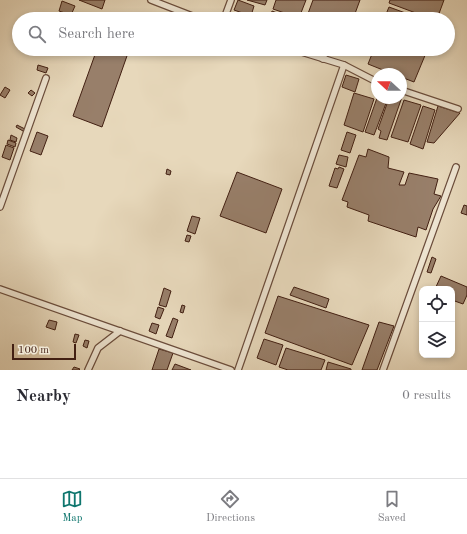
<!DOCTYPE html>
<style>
:root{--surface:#fff;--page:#f7f7f7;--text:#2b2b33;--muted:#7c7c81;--line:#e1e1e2;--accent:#0f766e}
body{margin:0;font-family:"Old Standard TT",serif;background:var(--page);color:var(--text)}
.controls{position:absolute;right:12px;bottom:12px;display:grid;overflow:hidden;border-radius:8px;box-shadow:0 2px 6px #0003}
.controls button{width:36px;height:36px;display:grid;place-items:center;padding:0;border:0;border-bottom:1px solid var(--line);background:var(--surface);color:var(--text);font:20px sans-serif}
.compass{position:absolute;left:371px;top:68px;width:36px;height:36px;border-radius:50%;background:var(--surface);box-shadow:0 2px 6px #0003;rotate:291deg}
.scale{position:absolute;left:12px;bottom:10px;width:64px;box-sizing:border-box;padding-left:4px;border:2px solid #421f12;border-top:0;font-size:11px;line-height:14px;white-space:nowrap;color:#421f12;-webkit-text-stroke:3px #efe6d3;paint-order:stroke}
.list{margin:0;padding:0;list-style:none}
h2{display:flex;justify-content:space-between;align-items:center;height:52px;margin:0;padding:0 16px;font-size:17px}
h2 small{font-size:13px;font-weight:400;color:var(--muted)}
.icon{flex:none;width:22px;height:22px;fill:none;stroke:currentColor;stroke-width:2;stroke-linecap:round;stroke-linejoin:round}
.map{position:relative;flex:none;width:467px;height:370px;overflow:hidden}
.search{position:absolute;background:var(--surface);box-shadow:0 2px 6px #0003;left:12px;right:12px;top:12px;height:44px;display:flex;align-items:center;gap:10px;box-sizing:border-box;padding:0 14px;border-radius:22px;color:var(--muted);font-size:15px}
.sheet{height:108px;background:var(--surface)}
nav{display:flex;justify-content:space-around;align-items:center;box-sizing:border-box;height:56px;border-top:1px solid var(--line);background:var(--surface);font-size:11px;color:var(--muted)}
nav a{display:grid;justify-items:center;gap:2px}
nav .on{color:var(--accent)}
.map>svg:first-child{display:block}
.building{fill:#987f6a;stroke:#421f12}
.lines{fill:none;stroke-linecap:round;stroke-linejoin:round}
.minor-casing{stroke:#6b4d3c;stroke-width:8}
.minor{stroke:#efe6d3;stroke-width:5.5}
</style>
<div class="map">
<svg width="467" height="370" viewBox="0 0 467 370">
<rect width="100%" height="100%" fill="#e7d8bb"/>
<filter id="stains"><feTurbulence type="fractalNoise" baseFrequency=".005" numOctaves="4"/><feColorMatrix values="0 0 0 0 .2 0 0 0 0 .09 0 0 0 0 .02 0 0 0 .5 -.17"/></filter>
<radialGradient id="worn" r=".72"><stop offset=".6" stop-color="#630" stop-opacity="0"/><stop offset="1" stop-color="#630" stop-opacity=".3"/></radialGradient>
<g class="building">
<path d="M79 0H105L102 9Z"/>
<path d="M238 0 254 6 251 16 234 10Z"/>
<path d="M247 0H267L265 5Z"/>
<path d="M276 0H306L299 18 273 9Z"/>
<path d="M313 0H360L353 19H306Z"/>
<path d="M390 0H444L437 19H432L389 3Z"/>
<path d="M62 1 75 6 71 15 59 11Z"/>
<path d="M389 7 422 19H384Z"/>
<path d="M272 11 293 19H270Z"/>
<path d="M229 16 236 18V19H228Z"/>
<path d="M97 49H117L128 53 102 127 73 116Z"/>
<path d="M374 49H417L426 53 414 82 401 77V74H393L368 64Z"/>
<path d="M38 65 48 68 46 73 37 70Z"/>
<path d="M346 75 359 79 355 92 342 87Z"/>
<path d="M5 87 10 90 5 98 0 95Z"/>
<path d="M31 90 35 93 32 96 28 93Z"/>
<path d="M354 93 374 99 363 132 344 125Z"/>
<path d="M401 97H402L387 140 379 138 381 131 378 129 389 98Z"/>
<path d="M377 98H388L374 135 365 132Z"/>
<path d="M404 100 421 105 408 142 391 137Z"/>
<path d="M423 106 435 110 423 149 410 144Z"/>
<path d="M438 106 460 113 434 143 427 142Z"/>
<path d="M17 125 25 129 23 131 16 127Z"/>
<path d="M37 132 48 136 41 155 30 151Z"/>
<path d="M347 132 356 135 350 153 341 150Z"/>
<path d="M11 135 17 138 16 142 10 140Z"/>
<path d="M8 140 16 143 15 147 7 144Z"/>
<path d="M6 145 14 148 10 160 2 157Z"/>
<path d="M368 149 389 157 388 168 404 172 399 185H405L409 173 438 179 434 194 441 196 433 209 426 230 418 227 416 237 368 221 369 215 347 207 348 202 342 200 359 155 366 157Z"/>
<path d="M339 155 348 157 346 167 336 164Z"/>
<path d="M339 167 344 169 337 188 329 186 335 168 338 169Z"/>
<path d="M167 169 171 171 170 175 166 174Z"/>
<path d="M237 172 282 189 266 233 220 216Z"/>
<path d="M464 205 467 206V215L461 213Z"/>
<path d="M192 216 200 218 195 234 187 231Z"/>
<path d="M187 235 191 236 189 242 185 241Z"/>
<path d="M432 257 436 259 431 273 427 272Z"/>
<path d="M441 276 467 287V295L463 304 452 300V289H435Z"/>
<path d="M294 287 329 299 326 308 290 295Z"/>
<path d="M164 288 171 291 166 307 159 305Z"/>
<path d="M278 296 369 325 352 365 265 333Z"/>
<path d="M182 305 185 306 183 313 180 312Z"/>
<path d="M158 307 164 309 160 319 155 317Z"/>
<path d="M173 318 178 320 172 338 166 336Z"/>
<path d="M49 320 57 322 55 330 46 327Z"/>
<path d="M379 322 394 326 377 370H362Z"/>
<path d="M152 323 159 325 156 334 149 331Z"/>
<path d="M75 334 79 335 76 343 73 342Z"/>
<path d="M264 339 283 345 276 365 257 358Z"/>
<path d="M85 340 89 341 87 348 83 346Z"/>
<path d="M286 348 325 360 321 370H288L279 367Z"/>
<path d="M159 349 173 353 167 370H152Z"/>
<path d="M328 362 351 369V370H326Z"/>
<path d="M175 364 191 370H172Z"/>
<path d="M74 367 80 369 79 370H72Z"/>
</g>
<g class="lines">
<g class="minor-casing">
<g id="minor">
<path d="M151 0 200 19"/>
<path d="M224 19 231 0"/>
<path d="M292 49 344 65 377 82"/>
<path d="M323 59 326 49"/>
<path d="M401 90 458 109"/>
<path d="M0 207 46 78"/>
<path d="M0 289 231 370"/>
<path d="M88 370 98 348 120 331"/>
<path d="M238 370 344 65"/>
<path d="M383 370 456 167"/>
</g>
</g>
<use href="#minor" class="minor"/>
</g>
<rect width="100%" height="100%" filter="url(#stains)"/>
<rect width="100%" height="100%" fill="url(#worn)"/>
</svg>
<div class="controls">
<button><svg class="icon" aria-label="locate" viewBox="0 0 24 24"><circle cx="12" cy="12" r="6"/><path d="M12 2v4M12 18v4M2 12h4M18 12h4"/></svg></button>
<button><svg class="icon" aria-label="layers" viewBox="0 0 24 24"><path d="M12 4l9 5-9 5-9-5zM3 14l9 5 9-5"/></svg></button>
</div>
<svg class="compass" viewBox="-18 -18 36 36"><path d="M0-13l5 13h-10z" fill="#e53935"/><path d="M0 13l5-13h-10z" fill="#7c7c81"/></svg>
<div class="scale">100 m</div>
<div class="search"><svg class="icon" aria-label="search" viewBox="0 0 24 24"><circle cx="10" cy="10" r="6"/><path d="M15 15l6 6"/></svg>Search here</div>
</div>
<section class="sheet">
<h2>Nearby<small>0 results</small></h2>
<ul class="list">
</ul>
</section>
<nav>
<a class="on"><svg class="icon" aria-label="map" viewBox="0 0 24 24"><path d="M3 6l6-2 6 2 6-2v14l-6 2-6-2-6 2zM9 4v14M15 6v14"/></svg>Map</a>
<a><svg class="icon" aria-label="directions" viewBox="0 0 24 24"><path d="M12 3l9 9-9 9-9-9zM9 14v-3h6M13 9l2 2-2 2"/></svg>Directions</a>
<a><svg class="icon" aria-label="saved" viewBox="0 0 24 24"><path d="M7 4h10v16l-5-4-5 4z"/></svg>Saved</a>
</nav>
